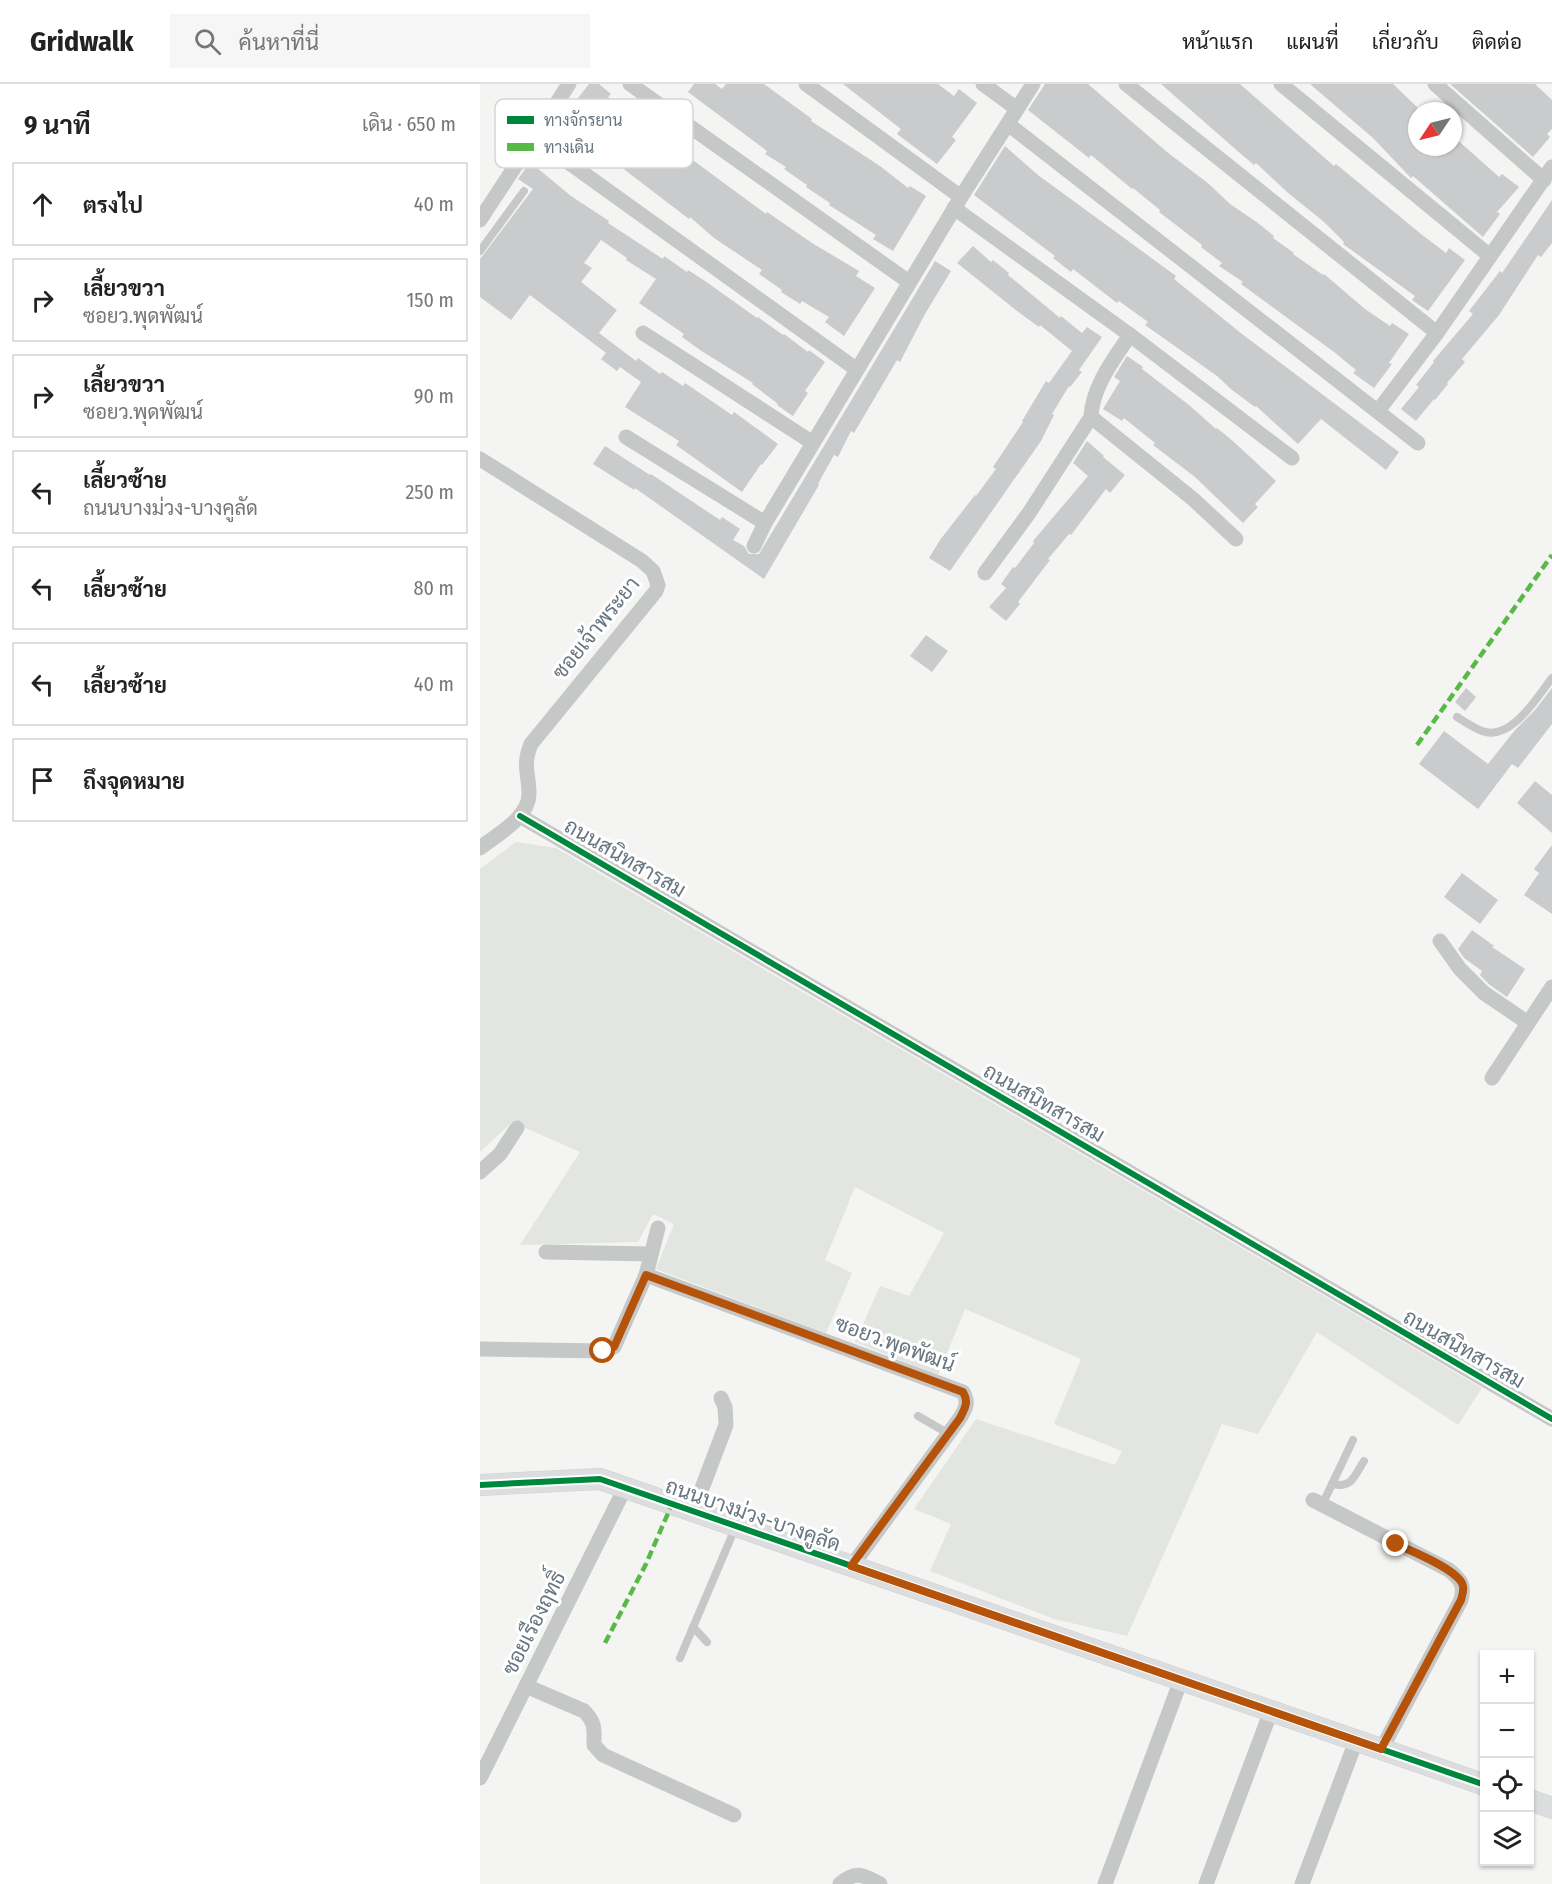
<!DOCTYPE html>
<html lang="th">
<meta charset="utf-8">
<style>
:root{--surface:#fff;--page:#f6f6f6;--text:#222;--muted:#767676;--line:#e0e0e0}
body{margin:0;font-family:"Fira Sans Condensed",Sarabun,sans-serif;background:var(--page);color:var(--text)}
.controls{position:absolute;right:18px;bottom:18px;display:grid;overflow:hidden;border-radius:0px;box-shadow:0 2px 4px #0004}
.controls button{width:54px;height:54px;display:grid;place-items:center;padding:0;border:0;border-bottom:2px solid var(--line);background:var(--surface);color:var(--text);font:30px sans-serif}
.compass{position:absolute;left:928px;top:18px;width:54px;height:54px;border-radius:50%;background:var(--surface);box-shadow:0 2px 4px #0004;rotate:235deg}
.stop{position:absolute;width:18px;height:18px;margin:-14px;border:4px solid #b45309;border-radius:50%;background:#fff}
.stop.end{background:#b45309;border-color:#fff;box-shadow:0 2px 6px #0008}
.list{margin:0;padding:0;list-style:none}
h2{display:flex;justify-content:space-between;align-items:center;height:78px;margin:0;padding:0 24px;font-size:26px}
h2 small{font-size:20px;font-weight:400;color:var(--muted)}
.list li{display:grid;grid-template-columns:39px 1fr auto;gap:18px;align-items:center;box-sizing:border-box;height:84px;margin:0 12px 12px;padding:0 12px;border:2px solid var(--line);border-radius:0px}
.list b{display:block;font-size:22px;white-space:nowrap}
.list p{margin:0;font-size:20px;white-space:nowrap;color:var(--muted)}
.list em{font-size:20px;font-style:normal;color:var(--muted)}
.icon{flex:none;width:33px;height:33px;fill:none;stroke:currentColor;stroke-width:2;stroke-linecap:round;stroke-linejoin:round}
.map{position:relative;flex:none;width:1072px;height:1800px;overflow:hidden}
header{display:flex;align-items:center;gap:36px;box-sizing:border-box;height:84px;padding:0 30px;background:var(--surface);border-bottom:2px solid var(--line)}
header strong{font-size:28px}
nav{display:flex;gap:33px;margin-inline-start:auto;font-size:21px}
.search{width:420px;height:54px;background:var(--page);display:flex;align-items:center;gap:15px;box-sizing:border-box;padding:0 21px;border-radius:0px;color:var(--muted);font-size:22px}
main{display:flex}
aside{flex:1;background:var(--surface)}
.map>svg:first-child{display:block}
.green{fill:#e3e5e1}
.building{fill:#cacbcc}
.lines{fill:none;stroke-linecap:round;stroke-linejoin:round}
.secondary-casing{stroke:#d0d1d1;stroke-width:22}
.lane{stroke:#c6c8c8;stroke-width:8}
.street{stroke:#c6c8c8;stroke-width:15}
.secondary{stroke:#dcddde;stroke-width:21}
.quiet{stroke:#58b947;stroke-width:4.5;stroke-dasharray:9 4.5;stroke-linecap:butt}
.cycleway-casing{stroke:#fff;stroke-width:10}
.cycleway{stroke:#00873e;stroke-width:6}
.route{stroke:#b45309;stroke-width:8}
.labels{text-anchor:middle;stroke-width:6;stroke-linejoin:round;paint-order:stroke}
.street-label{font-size:21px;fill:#677680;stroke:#fff}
.key{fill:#fff;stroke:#d1d6d9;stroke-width:1.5}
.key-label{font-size:16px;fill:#677680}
</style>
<header>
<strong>Gridwalk</strong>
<div class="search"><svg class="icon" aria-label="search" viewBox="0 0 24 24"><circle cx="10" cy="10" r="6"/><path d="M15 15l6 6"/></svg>ค้นหาที่นี่</div>
<nav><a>หน้าแรก</a><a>แผนที่</a><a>เกี่ยวกับ</a><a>ติดต่อ</a></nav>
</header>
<main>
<aside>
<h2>9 นาที<small>เดิน · 650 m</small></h2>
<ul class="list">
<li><svg class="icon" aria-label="ahead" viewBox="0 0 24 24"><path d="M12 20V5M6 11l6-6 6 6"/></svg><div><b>ตรงไป</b></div><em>40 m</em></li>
<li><svg class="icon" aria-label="right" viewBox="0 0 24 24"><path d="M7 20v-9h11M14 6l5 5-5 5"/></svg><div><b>เลี้ยวขวา</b><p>ซอยว.พุดพัฒน์</p></div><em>150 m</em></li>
<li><svg class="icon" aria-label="right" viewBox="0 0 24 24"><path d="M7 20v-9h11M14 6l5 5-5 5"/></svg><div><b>เลี้ยวขวา</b><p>ซอยว.พุดพัฒน์</p></div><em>90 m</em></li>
<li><svg class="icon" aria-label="left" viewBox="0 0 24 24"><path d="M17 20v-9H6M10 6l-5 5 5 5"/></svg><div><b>เลี้ยวซ้าย</b><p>ถนนบางม่วง-บางคูลัด</p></div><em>250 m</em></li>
<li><svg class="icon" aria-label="left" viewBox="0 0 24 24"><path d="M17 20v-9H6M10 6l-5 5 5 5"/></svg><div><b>เลี้ยวซ้าย</b></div><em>80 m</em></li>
<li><svg class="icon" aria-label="left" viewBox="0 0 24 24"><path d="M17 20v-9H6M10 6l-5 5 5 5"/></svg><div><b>เลี้ยวซ้าย</b></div><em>40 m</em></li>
<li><svg class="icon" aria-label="arrive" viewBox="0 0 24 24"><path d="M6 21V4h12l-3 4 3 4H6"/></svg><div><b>ถึงจุดหมาย</b></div></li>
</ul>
</aside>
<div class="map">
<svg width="1072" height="1800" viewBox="0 0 1072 1800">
<rect width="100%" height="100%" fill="#f4f4f3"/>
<path class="green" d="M36 758 76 764 1002 1304 978 1341 837 1248 778 1350 742 1340 647 1552 574 1535 450 1487 471 1440 434 1425 496 1335 635 1381 642 1367 574 1340 601 1275 485 1225 458 1291 375 1258 400 1202 429 1212 464 1149 375 1103 345 1176 372 1189 346 1249 176 1185 194 1140 173 1130 158 1158 40 1161 100 1068 32 1038 0 1068V785Z"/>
<g class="building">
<path d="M109 0H119L131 10 128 13 147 27 190 58 214 77 286 130 287 128 332 159 379 187 376 192 395 204 364 252 345 238 349 233 322 217 320 220 301 208 302 206 279 190 282 186 234 154 210 133 209 135 141 83 140 84 100 52 97 55 78 40Z"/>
<path d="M214 0H235L242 5 246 0H284L332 35 331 37 400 82 428 104 430 102 446 112 413 167 393 155 396 151 349 121 350 119 326 103 327 101 304 85 306 83 285 70 287 67 208 8Z"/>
<path d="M363 0H458L474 12 479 5 497 19 472 53 476 56 457 80 417 50 421 45Z"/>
<path d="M565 0H608L687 68 729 100 750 120 778 139 794 152 793 154 814 169 813 170 843 191 844 190 885 225 910 242 912 239 929 250 909 279 912 280 894 304 873 289 876 286 854 268 761 200 763 198 739 182 742 179 721 163 722 161 679 128 680 126 653 104 652 105 611 71 609 74 548 26Z"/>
<path d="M681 0H760L854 82 856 80 941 150 966 169 969 164 985 176 948 227 932 216 935 212 863 160 864 158 844 138 807 108 776 79 774 81 761 70Z"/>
<path d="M830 0H913L937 23V63H973V52L1019 93 1022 90 1039 103 1017 128 1020 130 1003 153 933 92 931 94 893 54Z"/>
<path d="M970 0H1055L1072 16V45L1067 50 1070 53 1053 73Z"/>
<path d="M525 62 558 91 696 192 694 195 762 250 919 368 906 386 841 335 818 360 776 322 775 323 752 306 737 292 682 253 665 241 668 238 639 217 637 219 593 185 591 188 573 174 575 172 494 111Z"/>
<path d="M50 78 91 112 129 137 128 139 183 175 184 172 207 188 208 186 225 197 277 234 278 233 303 251 304 250 328 268 329 266 345 278 325 307 328 309 313 332 297 321 298 320 272 300 273 299 220 266 202 253 204 250 159 219 176 195 146 176 147 174 121 156 104 179 112 184 101 198 137 226 119 249 156 277 158 274 180 290 182 288 203 302 205 299 252 331 254 328 298 360 282 381 281 380 262 408 196 361 199 357 145 323 161 298 140 283 137 287 121 275 126 269 50 211 31 236 0 213V175L53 105 38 95Z"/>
<path d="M1072 116V159L1061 173 1058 171 1019 231 982 275 985 278 967 299 968 300 955 316 954 315 936 337 921 325 939 303 936 301 954 278 953 277 993 230 989 227 1020 187 1022 189Z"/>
<path d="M493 162 511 178 513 176 529 189 528 191 580 234 581 232 602 249 607 243 622 253 599 286 602 288 590 303 589 302 572 330 574 331 561 357 470 487 449 474 460 456 495 411 496 412 516 385 513 383 543 338 542 337 566 297 569 299 592 267 560 241 559 243 537 227 477 179Z"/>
<path d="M455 177 471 187 445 230 420 278 417 276 374 349 371 347 358 373 354 371 338 400 339 401 284 495 155 404 154 406 113 380 125 362 170 391 171 390 240 436 242 433 260 445 253 456 264 462 269 470H279Z"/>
<path d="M647 272 663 283 662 285 709 321 736 345 737 344 754 358 796 397 775 420 778 423 763 439 715 393 673 361 675 359 644 334 642 337 623 325 640 297 634 293Z"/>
<path d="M607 357 624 372 623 373 645 391 630 409 626 405 591 451 589 450 568 475 570 476 538 518 540 520 526 537 509 523 526 504 521 500 533 483 535 484 554 459 553 457 608 392 593 379Z"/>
<path d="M446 551 468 567 452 588 430 572Z"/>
<path d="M986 604 996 613 985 627 975 618Z"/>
<path d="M1072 604V640L1038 684 1032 680 998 725 939 680 964 647 1008 680 1035 646 1055 626Z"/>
<path d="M1055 697 1072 711V749L1037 719Z"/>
<path d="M1072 761V830L1044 811 1059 789 1054 785Z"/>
<path d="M982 789 1018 816 1000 840 964 813Z"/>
<path d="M992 846 1014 862 1012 863 1045 885 1027 913 1010 901 1000 891 1002 887 984 874 978 865Z"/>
</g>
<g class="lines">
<g class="secondary-casing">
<g id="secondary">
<path d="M0 1401 120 1395 1005 1701"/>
<path d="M1050 1716 1072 1724"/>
</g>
</g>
<g class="lane">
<path d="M0 167 44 107"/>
<path d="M977 633C985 638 994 644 1002 647 1031 658 1057 613 1072 594"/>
<path d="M438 1332 469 1350"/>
<path d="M852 1400C872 1405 874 1392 884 1377"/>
<path d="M842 1421 873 1356"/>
<path d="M213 1543 227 1558"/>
<path d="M200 1574 256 1442"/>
</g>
<g class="street">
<path d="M150 0 429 198"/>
<path d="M326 0 481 113"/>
<path d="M503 0 537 25"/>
<path d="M646 0 957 249"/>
<path d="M801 0 1010 172"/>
<path d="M955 0 1064 96"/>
<path d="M528 40 938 359"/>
<path d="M74 68 376 285"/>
<path d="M474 124 650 251 812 374"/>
<path d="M0 136 89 0"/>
<path d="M163 249 333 359"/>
<path d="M898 327 957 249 1072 83"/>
<path d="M611 333 713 415 756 455"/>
<path d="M146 353 285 439"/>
<path d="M0 375 162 477 173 487 178 501 176 507 51 660C42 682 49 689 49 710 49 734 16 751 0 764"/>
<path d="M274 462 285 439 481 113 553 0"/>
<path d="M505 489 549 429 611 333C612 303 634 275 650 251"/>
<path d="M40 732 1072 1335"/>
<path d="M960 857 980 885 1004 909 1048 939"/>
<path d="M1012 994 1072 903"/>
<path d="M0 1088 20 1070 37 1044"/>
<path d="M66 1168 171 1170"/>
<path d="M166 1191 483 1308C489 1318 486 1324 480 1334L371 1483"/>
<path d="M0 1265 123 1267 134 1263 166 1191 178 1144"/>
<path d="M833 1416 969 1486C981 1496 985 1501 981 1516L901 1666"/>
<path d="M213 1428 246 1341 245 1323 241 1314"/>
<path d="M46 1602 104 1627C116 1639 114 1646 114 1661L123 1671 254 1731"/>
<path d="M0 1694 145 1404"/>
<path d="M360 1800C376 1786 383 1791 400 1800"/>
<path d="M625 1800 701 1596"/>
<path d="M726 1800 791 1627"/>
<path d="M822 1800 876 1657"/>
</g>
<use href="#secondary" class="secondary"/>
<g class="quiet">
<path d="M937 661 1072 471"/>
<path d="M125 1559 166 1480 192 1420"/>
</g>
<g class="cycleway-casing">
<g id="cycleway">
<path d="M40 732 1072 1335"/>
<path d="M0 1401 120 1395 1005 1701"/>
</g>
</g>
<use href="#cycleway" class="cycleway"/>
</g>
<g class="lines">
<path class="route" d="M123 1267 134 1263 166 1191 483 1308C489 1318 485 1324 480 1334L371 1482 901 1665 981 1516C982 1512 984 1507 983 1502 980 1486 931 1467 916 1460"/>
</g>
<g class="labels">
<g class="street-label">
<text transform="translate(116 544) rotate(-51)" y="7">ซอยเจ้าพระยา</text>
<text transform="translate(145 774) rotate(30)" y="7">ถนนสนิทสารสม</text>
<text transform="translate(564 1019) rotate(30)" y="7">ถนนสนิทสารสม</text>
<text transform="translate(415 1260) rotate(20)" y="7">ซอยว.พุดพัฒน์</text>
<text transform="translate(984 1265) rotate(30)" y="7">ถนนสนิทสารสม</text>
<text transform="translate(273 1431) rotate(19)" y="7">ถนนบางม่วง-บางคูลัด</text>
<text transform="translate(54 1539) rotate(-63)" y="7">ซอยเรืองฤทธิ์</text>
</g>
</g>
<rect x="15" y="15" width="198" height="69" rx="9" class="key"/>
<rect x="27" y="32" width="27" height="8" fill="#00873e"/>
<rect x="27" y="59" width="27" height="8" fill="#58b947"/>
<g class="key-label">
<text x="64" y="42">ทางจักรยาน</text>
<text x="64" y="69">ทางเดิน</text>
</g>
</svg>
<div class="controls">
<button>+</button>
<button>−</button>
<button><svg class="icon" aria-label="locate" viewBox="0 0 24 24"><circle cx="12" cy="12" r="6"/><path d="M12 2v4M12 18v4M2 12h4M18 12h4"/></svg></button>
<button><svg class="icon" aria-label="layers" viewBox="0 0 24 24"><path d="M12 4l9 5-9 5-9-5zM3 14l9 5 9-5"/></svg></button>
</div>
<svg class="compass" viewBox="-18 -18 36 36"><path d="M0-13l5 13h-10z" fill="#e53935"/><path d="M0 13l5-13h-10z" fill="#767676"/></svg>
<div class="stop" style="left:123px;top:1267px"></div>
<div class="stop end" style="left:916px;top:1460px"></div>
</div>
</main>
